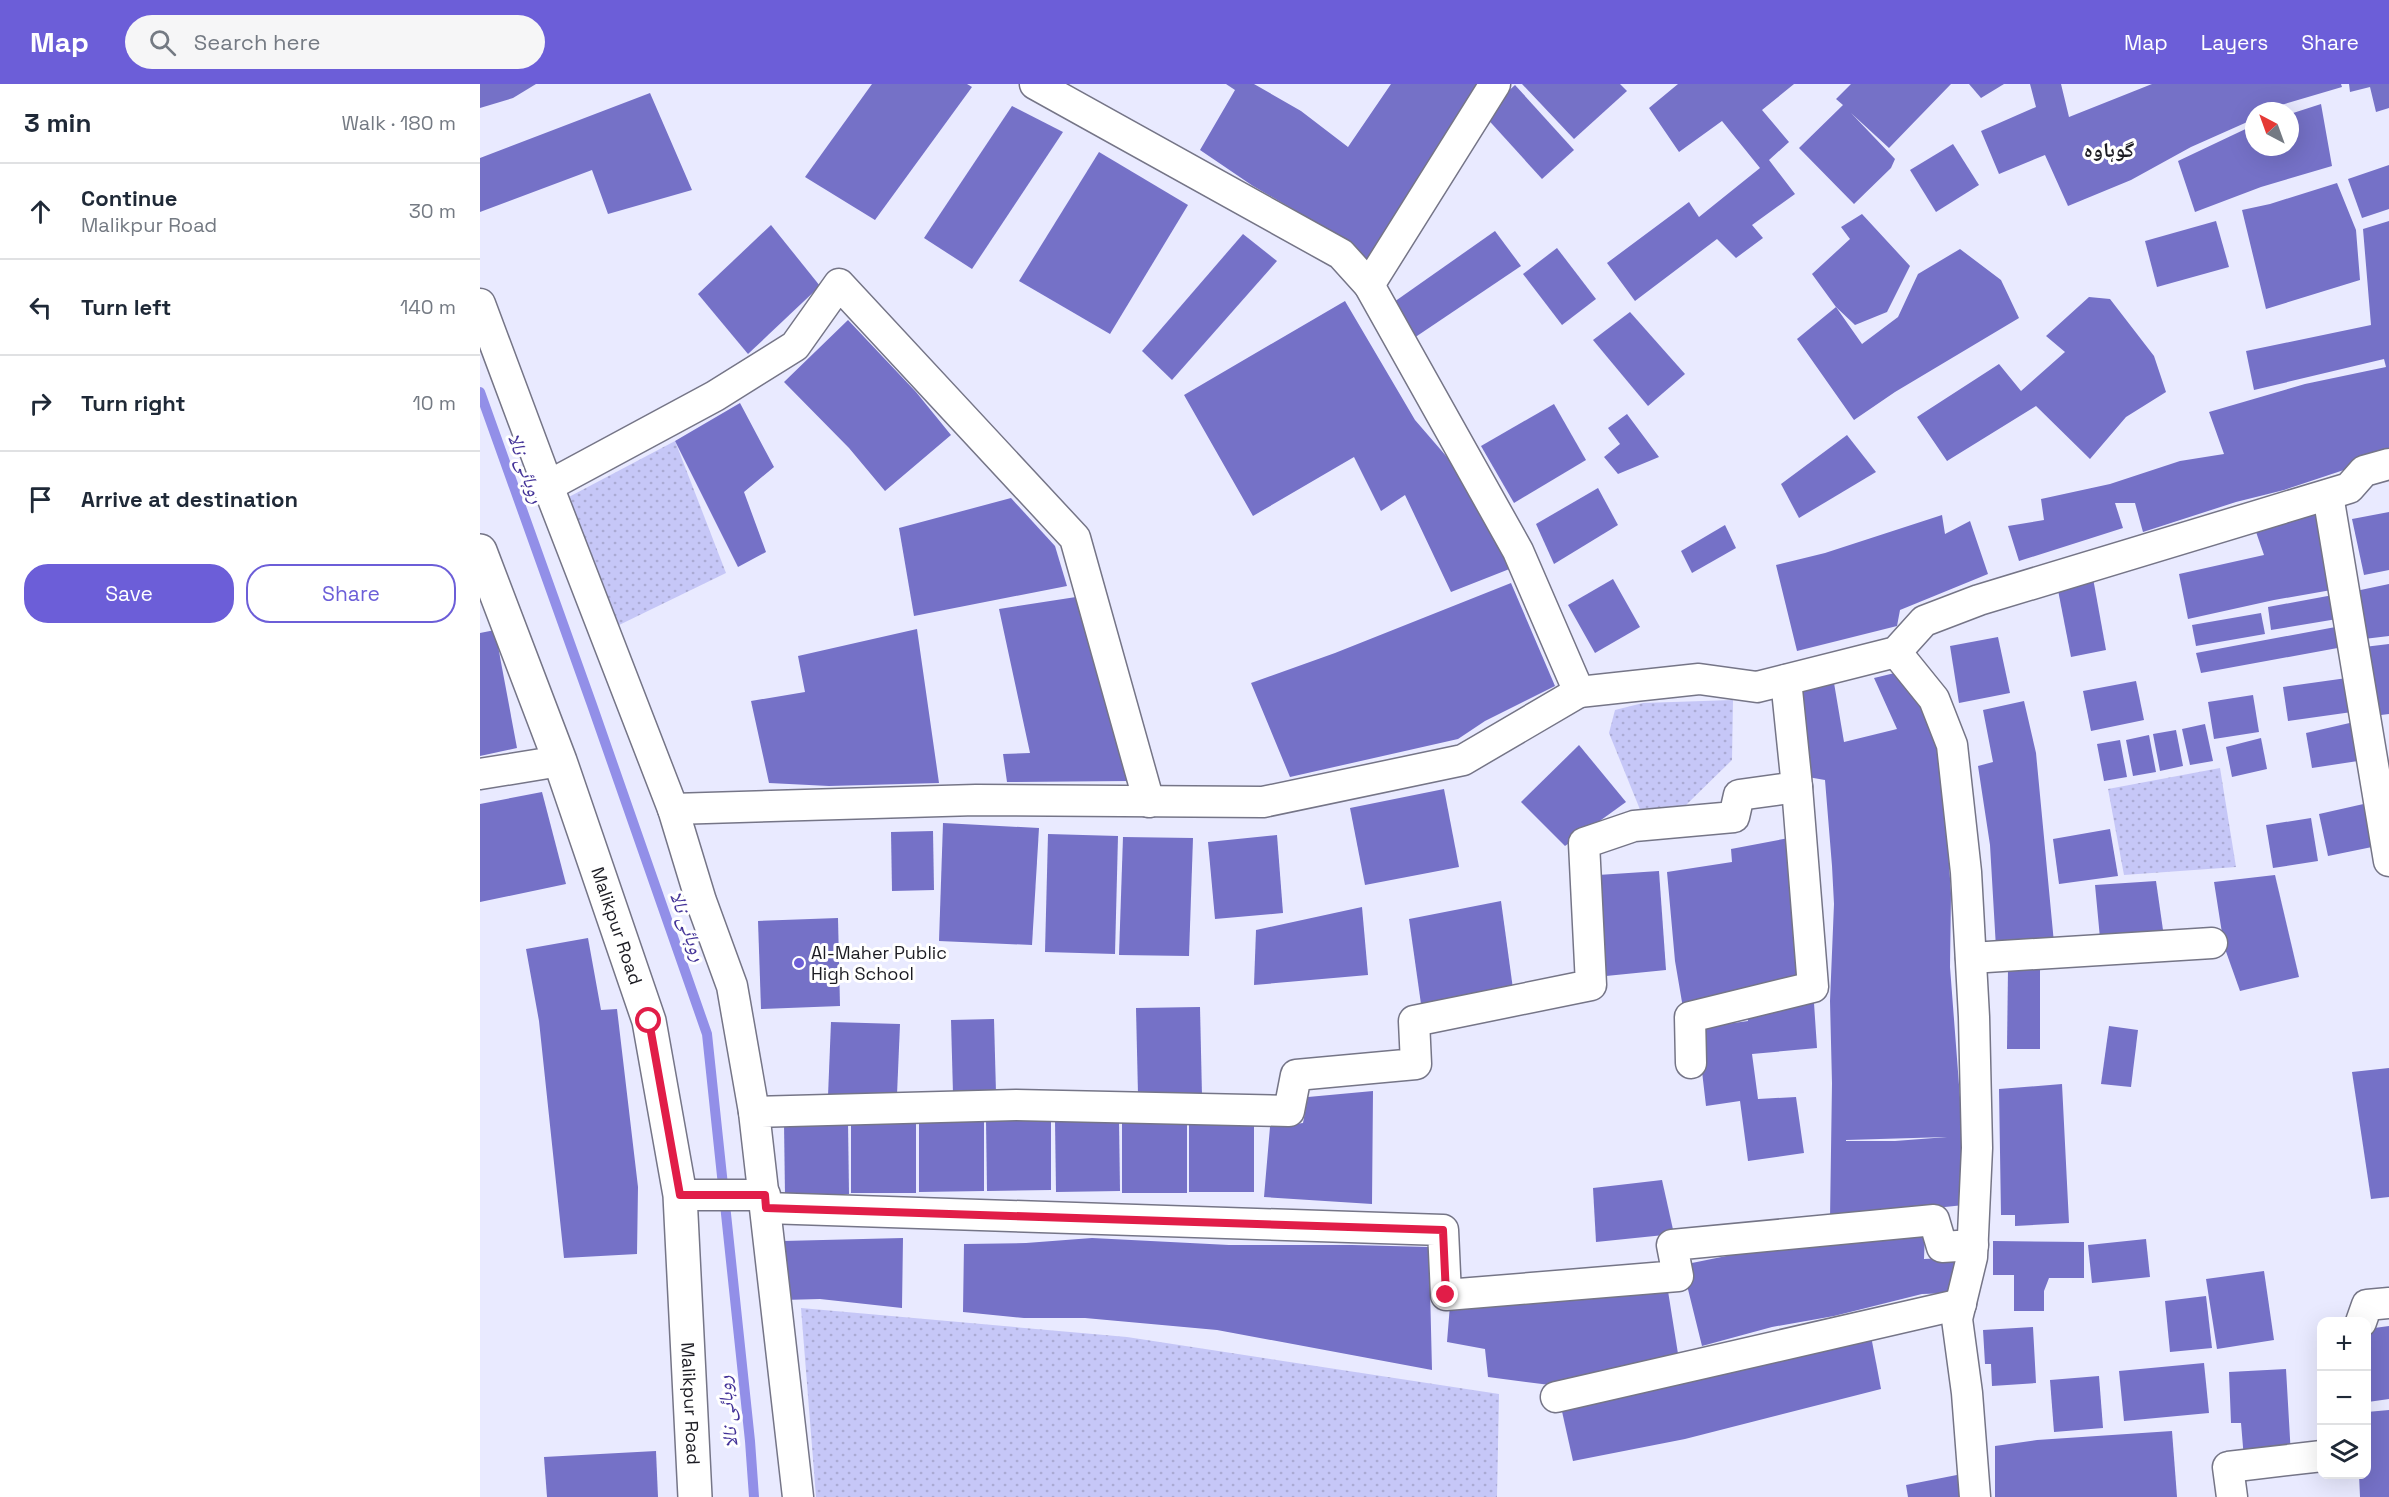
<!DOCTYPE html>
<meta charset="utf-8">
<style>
:root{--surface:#fff;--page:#f6f6f7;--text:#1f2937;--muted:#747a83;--line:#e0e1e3;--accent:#6c5ed8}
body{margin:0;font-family:"Space Grotesk","Noto Naskh Arabic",sans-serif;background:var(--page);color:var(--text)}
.controls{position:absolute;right:18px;bottom:18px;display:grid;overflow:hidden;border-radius:12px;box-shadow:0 6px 24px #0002}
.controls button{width:54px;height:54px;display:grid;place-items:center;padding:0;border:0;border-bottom:2px solid var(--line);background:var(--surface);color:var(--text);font:30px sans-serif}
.compass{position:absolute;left:1765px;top:18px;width:54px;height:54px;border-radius:50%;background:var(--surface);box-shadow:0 6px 24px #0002;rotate:319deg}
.stop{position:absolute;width:18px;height:18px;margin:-14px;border:4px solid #e11d48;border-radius:50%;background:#fff}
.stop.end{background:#e11d48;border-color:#fff;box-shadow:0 2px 6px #0008}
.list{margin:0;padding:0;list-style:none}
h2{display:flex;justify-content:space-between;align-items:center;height:78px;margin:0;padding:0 24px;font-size:26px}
h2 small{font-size:20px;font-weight:400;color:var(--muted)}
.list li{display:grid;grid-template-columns:39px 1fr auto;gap:18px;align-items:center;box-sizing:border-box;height:96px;padding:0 24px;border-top:2px solid var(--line)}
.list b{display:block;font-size:22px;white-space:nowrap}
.list p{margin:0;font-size:20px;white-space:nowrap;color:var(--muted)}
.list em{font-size:20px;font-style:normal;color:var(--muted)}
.actions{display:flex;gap:12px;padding:18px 24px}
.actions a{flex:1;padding:14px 0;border:2px solid var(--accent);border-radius:24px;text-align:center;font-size:21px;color:var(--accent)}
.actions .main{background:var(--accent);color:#fff}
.icon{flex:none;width:33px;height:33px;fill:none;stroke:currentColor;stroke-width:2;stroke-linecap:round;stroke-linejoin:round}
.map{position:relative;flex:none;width:1909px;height:1413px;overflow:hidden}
header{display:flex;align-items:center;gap:36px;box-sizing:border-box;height:84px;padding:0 30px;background:var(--accent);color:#fff}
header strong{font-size:28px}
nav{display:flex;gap:33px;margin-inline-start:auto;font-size:21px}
.search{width:420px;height:54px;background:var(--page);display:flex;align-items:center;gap:15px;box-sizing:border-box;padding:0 21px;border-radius:33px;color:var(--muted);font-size:22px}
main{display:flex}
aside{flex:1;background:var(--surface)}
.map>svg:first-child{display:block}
.park{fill:url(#park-dots)}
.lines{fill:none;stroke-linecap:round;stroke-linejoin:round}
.stream{stroke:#928fe8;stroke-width:10}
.building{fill:#7571c7;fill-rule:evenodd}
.minor-casing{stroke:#757587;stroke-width:33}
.tertiary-casing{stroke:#757587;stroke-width:36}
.minor{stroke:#fff;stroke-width:30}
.tertiary{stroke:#fff;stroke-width:33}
.route{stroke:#e11d48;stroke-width:8}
.poi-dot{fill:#6c5ed8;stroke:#fff;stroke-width:2}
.labels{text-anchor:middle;stroke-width:6;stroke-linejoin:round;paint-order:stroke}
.street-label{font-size:18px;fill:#1c1c23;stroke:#fff}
.poi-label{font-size:18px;fill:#1c1c23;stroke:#fff;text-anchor:start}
.water-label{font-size:20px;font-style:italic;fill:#423197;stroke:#fff}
.quarter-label{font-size:21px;font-weight:bold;fill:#1c1c23;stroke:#fff}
</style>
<header>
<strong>Map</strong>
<div class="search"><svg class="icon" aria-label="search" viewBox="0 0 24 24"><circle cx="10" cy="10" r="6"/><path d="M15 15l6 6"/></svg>Search here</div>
<nav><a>Map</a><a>Layers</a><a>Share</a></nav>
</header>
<main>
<aside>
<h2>3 min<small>Walk · 180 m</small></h2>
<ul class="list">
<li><svg class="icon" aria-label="ahead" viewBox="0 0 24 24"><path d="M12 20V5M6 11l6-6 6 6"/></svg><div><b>Continue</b><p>Malikpur Road</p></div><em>30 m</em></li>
<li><svg class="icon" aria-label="left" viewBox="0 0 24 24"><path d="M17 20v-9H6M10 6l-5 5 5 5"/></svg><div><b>Turn left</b></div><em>140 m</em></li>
<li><svg class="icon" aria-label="right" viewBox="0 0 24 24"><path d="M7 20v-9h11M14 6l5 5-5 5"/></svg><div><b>Turn right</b></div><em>10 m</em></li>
<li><svg class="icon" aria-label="arrive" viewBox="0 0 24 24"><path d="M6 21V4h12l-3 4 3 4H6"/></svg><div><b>Arrive at destination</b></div></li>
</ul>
<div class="actions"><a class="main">Save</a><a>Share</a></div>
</aside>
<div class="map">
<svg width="1909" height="1413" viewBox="0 0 1909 1413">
<defs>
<pattern id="park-dots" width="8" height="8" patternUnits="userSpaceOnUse" patternTransform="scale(1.5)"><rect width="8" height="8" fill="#c6c7f7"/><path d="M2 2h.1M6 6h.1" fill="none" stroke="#aaaad3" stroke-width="1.8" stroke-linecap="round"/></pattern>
</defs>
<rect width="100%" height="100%" fill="#e9eaff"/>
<g class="park">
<path d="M195 357 246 489 135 543 85 415Z"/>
<path d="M1253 616 1252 676 1205 722 1161 728 1129 649 1135 626 1163 619Z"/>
<path d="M1740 684 1756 783 1644 791 1628 705Z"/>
<path d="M321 1224 647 1253 1019 1310 1017 1413H336Z"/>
</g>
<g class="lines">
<path class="stream" d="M0 308 112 621 227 950 270 1357 274 1413"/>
</g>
<g class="building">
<path d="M0 0H56L33 14 0 24Z"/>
<path d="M392 0H487L492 3 395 136 325 93Z"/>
<path d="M746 0H774L821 27 868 63 911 0H1006L889 176 823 131 773 102 720 66 755 6Z"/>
<path d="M1042 0H1140L1147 7 1094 55Z"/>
<path d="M1198 0H1314L1282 26 1309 58 1289 76 1315 110 1272 141 1283 154 1256 174 1237 155 1155 217 1127 179 1209 118 1219 133 1280 84 1242 37 1199 68 1169 24Z"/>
<path d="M1371 0H1471L1409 64 1371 29 1415 75 1411 84 1374 120 1319 64 1363 21 1356 15Z"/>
<path d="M1489 0H1524L1501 14Z"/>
<path d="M1550 0H1581L1589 33 1672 0H1861L1862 3 1781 27H1774V35L1711 63 1651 96 1588 122 1565 71 1519 90 1501 47 1556 23Z"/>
<path d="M1869 0H1909V24L1896 28 1890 3 1870 8Z"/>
<path d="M1035 1 1094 66 1062 95 1003 30Z"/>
<path d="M170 9 212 106 128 130 112 86 0 128V74Z"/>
<path d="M1841 20 1852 82 1781 103 1715 128 1698 77 1774 41V63H1810V30Z"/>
<path d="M532 22 583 48 492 185 444 154Z"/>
<path d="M1473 60 1499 101 1456 128 1430 86Z"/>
<path d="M619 68 708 121 630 250 539 197Z"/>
<path d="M1909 81V125L1882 134 1868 95Z"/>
<path d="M1857 99 1876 146 1880 196 1786 225 1762 126 1790 120Z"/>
<path d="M1382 130 1430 182 1407 228 1375 241 1356 223 1332 190 1370 155 1361 143Z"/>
<path d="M1736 137 1749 183 1677 203 1665 157Z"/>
<path d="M1909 137V371L1804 406 1756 418 1663 448 1655 419H1635L1643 444 1539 477 1528 442 1564 436 1561 415 1630 400 1700 377 1744 370 1729 328 1825 300 1906 283 1904 275 1774 306 1766 267 1891 241 1883 145Z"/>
<path d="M291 141 340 202 268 270 218 210Z"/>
<path d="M1015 147 1041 182 934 254 914 218Z"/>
<path d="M763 150 797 177 692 296 662 267Z"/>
<path d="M1077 164 1116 215 1082 241 1043 190Z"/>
<path d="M1480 165 1521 196 1539 234 1415 308 1374 336 1317 255 1356 223 1382 260 1418 233 1438 190Z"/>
<path d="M1609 213 1630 215 1674 272 1686 308 1646 333 1610 375 1556 322 1467 377 1437 333 1519 280 1541 307 1585 268 1566 252Z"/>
<path d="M865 217 935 336 973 380 1032 484 971 508 925 411 901 427 874 373 773 432 704 311Z"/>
<path d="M1150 228 1205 290 1168 322 1113 256Z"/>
<path d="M368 236 436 308 471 351 405 407 369 364 304 298Z"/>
<path d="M260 319 294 383 264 408 286 468 258 483 195 357Z"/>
<path d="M1074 320 1106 376 1034 419 1001 362Z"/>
<path d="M1147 330 1179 373 1138 390 1124 373 1140 360 1128 344Z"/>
<path d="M1367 351 1396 388 1319 434 1301 400Z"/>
<path d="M1118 404 1138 441 1074 480 1056 440Z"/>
<path d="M531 414 575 462 587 502 434 532 419 444Z"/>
<path d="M1842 428 1857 505 1794 516 1708 535 1699 490 1784 471 1775 445Z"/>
<path d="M1909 428V486L1884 491 1872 435Z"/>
<path d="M1462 431 1465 450 1490 437 1508 490 1420 526 1417 542 1317 567 1296 481 1345 469Z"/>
<path d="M1245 441 1256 464 1212 489 1201 467Z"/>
<path d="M1613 494 1626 566 1591 573 1577 501Z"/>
<path d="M1133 495 1160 543 1115 569 1088 521Z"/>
<path d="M1031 499 1075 602 1005 637 978 655 810 693 771 599 855 569Z"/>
<path d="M1909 500V552L1884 555 1871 508Z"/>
<path d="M1853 511 1857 535 1791 546 1788 523Z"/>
<path d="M596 513 648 697 527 698 523 670 550 669 519 525Z"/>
<path d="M1781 529 1785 550 1716 562 1712 541Z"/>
<path d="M1861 542 1863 563 1721 589 1716 569Z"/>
<path d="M437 545 459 699 349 702 289 699 271 617 325 608 318 572Z"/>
<path d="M15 546 37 664 0 672V549Z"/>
<path d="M1518 553 1530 609 1479 619 1470 562Z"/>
<path d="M1909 560V630L1893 632 1884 563Z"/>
<path d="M1423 587 1447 622 1456 658 1466 736 1471 809 1470 883 1483 1053 1484 1121 1350 1135 1352 999 1350 917 1354 820 1352 782 1345 696 1322 692 1315 605 1353 593 1364 658 1417 645 1394 594ZM1467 1053 1415 1057H1366V1056Z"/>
<path d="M1867 594 1872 628 1808 637 1803 603Z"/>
<path d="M1656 597 1664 636 1611 647 1603 607Z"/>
<path d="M1773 611 1779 648 1734 655 1728 618Z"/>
<path d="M1544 617 1556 669 1574 859 1516 864 1510 761 1498 682 1513 678 1503 626Z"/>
<path d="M1874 638 1878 677 1832 684 1826 649Z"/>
<path d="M1725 640 1733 677 1710 681 1702 645Z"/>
<path d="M1696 646 1703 682 1680 687 1673 650Z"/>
<path d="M1669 651 1676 688 1653 692 1646 656Z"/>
<path d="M1781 654 1787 685 1752 693 1746 663Z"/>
<path d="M1640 656 1647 693 1624 697 1617 660Z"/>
<path d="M1099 661 1146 718 1085 762 1041 718Z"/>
<path d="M964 705 979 783 885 801 870 724Z"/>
<path d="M62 708 86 800 0 818V720Z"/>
<path d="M1888 719 1897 762 1848 772 1839 730Z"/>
<path d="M1831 734 1838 777 1793 784 1786 741Z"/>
<path d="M463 739 559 744 552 861 459 857Z"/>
<path d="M1630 745 1638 792 1579 800 1573 755Z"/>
<path d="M453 747 454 806 412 807 411 748Z"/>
<path d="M568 750 638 752 635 870 565 868Z"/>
<path d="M797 751 803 829 735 835 728 758Z"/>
<path d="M643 753 713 754 709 872 639 871Z"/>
<path d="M1309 754 1321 895 1203 924 1195 877 1187 788 1252 778 1251 765Z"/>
<path d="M1179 787 1186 886 1126 892 1118 791Z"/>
<path d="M1795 791 1819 893 1760 907 1744 862 1734 798Z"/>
<path d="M1676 797 1684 853 1620 854 1615 801Z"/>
<path d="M1021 817 1033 905 941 920 929 835Z"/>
<path d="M882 823 888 891 774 901 776 846Z"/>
<path d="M358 834 360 922 281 925 278 837Z"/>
<path d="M108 854 121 926 137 925 158 1103 157 1170 84 1174 59 937 46 865Z"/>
<path d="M1528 885H1560V965H1527Z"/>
<path d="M1334 919 1337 964 1272 970 1278 1015 1316 1013 1324 1069 1268 1077 1260 1017 1226 1022 1217 944 1268 937 1267 924Z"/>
<path d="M720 923 722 1012 658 1010 656 924Z"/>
<path d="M514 935 516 1009 473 1010 471 936Z"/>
<path d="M351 938 420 940 417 1011 348 1012Z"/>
<path d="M1629 942 1658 946 1651 1003 1621 1000Z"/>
<path d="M1909 984V1113L1891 1115 1872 988Z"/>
<path d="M1582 1000 1589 1139 1535 1142V1131H1521L1519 1005Z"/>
<path d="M893 1007 892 1120 784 1113 790 1043 823 1039 828 1013Z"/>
<path d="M571 1034V1106L507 1107 506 1035Z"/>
<path d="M504 1035V1107L439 1108V1036Z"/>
<path d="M774 1035V1108H709V1036Z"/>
<path d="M436 1036V1109H371V1037Z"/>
<path d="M575 1036H639L640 1107 576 1108Z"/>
<path d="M707 1036V1109H642V1037Z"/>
<path d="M368 1038 369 1110 305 1111 304 1039Z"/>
<path d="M1182 1096 1194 1150 1116 1158 1113 1104Z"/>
<path d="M1445 1148 1444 1175 1482 1173 1472 1209 1442 1210 1354 1232 1292 1243 1222 1262 1202 1181 1281 1165Z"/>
<path d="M423 1154 422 1224 340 1215 303 1216V1157Z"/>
<path d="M612 1154 749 1161H872L949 1163 952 1286 737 1246 605 1234H544L483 1228 484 1160 546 1159Z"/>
<path d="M1666 1155 1670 1193 1612 1199 1608 1161Z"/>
<path d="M1513 1157 1604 1158V1194H1569L1564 1207V1227H1534V1191H1513Z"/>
<path d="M1784 1187 1794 1256 1737 1265 1726 1195Z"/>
<path d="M1188 1207 1199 1276 1070 1301 1008 1293 1005 1265 967 1258 970 1221Z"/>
<path d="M1726 1212 1732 1264 1690 1268 1685 1217Z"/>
<path d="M1909 1242V1315L1888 1318 1887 1245Z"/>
<path d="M1553 1243 1556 1299 1512 1302 1511 1280H1505L1503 1246Z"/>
<path d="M1391 1252 1401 1305 1205 1355 1093 1377 1081 1323Z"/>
<path d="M1724 1279 1729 1329 1644 1337 1639 1287Z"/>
<path d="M1806 1285 1811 1372 1764 1375 1761 1339H1751L1749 1288Z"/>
<path d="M1619 1292 1623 1344 1574 1348 1570 1296Z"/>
<path d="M1909 1326V1413H1880L1879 1390H1887V1328Z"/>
<path d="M1692 1347 1697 1413H1515V1362L1557 1356Z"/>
<path d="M176 1367 178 1413H67L64 1373Z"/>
<path d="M1487 1389 1486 1413H1428L1426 1401Z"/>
</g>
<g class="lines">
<g class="minor-casing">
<g id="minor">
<path d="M889 201 1015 0"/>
<path d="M0 220 68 402"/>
<path d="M1848 411 1909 777"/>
<path d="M1416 568 1454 615 1472 661 1486 788 1494 933 1497 1064 1492 1173 1477 1235 1487 1309 1495 1413"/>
<path d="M1099 608 1219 595 1277 603 1416 568 1444 537 1499 516 1869 404 1884 387 1909 380"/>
<path d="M0 690 80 677"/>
<path d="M193 725 496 716 783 718 983 676 1099 608 1038 467 889 201 861 170 555 0"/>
<path d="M1491 874 1732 859"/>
<path d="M1211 979 1210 933 1333 903 1317 703"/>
<path d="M274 1028 252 902 221 817 193 725 68 402 235 312 315 262 359 200 595 454 669 718"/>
<path d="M200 1111H285"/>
<path d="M286 1124 963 1146 966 1211 1198 1192 1192 1161 1454 1136 1462 1163 1493 1161"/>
<path d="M1881 1238 1887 1221 1909 1219"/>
<path d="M1076 1313 1481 1220"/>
<path d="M318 1413 274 1028 536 1021 809 1027 816 991 936 980 934 937 1111 901 1104 759 1154 742 1254 733 1259 711 1317 703 1306 596"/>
<path d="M1752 1413 1748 1383 1842 1372"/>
</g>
</g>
<g class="tertiary-casing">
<g id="tertiary">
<path id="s1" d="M0 467 80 677 169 937 200 1111 215 1413"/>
</g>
</g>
<use href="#minor" class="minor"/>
<use href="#tertiary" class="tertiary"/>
</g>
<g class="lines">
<path class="route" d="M169 937 200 1111H285L286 1124 963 1146 966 1211"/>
</g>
<circle class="poi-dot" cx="319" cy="879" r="6"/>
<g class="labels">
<g class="street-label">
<text dy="6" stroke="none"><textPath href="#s1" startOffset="399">Malikpur Road</textPath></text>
<text dy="6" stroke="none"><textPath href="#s1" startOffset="885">Malikpur Road</textPath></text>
</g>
<g class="poi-label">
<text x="331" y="875">Al-Maher Public<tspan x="331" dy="21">High School</tspan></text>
</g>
<g class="water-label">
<text transform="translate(46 384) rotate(71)" y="7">روہائی نالا</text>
<text transform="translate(208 842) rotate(71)" y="7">روہائی نالا</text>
<text transform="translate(247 1328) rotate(-96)" y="7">روہائی نالا</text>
</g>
<g class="quarter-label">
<text x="1629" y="73">گوہاوہ</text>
</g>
</g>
</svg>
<div class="controls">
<button>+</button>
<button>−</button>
<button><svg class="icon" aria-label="layers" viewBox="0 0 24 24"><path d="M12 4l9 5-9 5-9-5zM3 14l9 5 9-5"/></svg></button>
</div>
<svg class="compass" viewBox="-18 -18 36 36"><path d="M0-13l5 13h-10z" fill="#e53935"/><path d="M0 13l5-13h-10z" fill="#747a83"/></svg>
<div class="stop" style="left:169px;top:937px"></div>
<div class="stop end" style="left:966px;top:1211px"></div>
</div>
</main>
